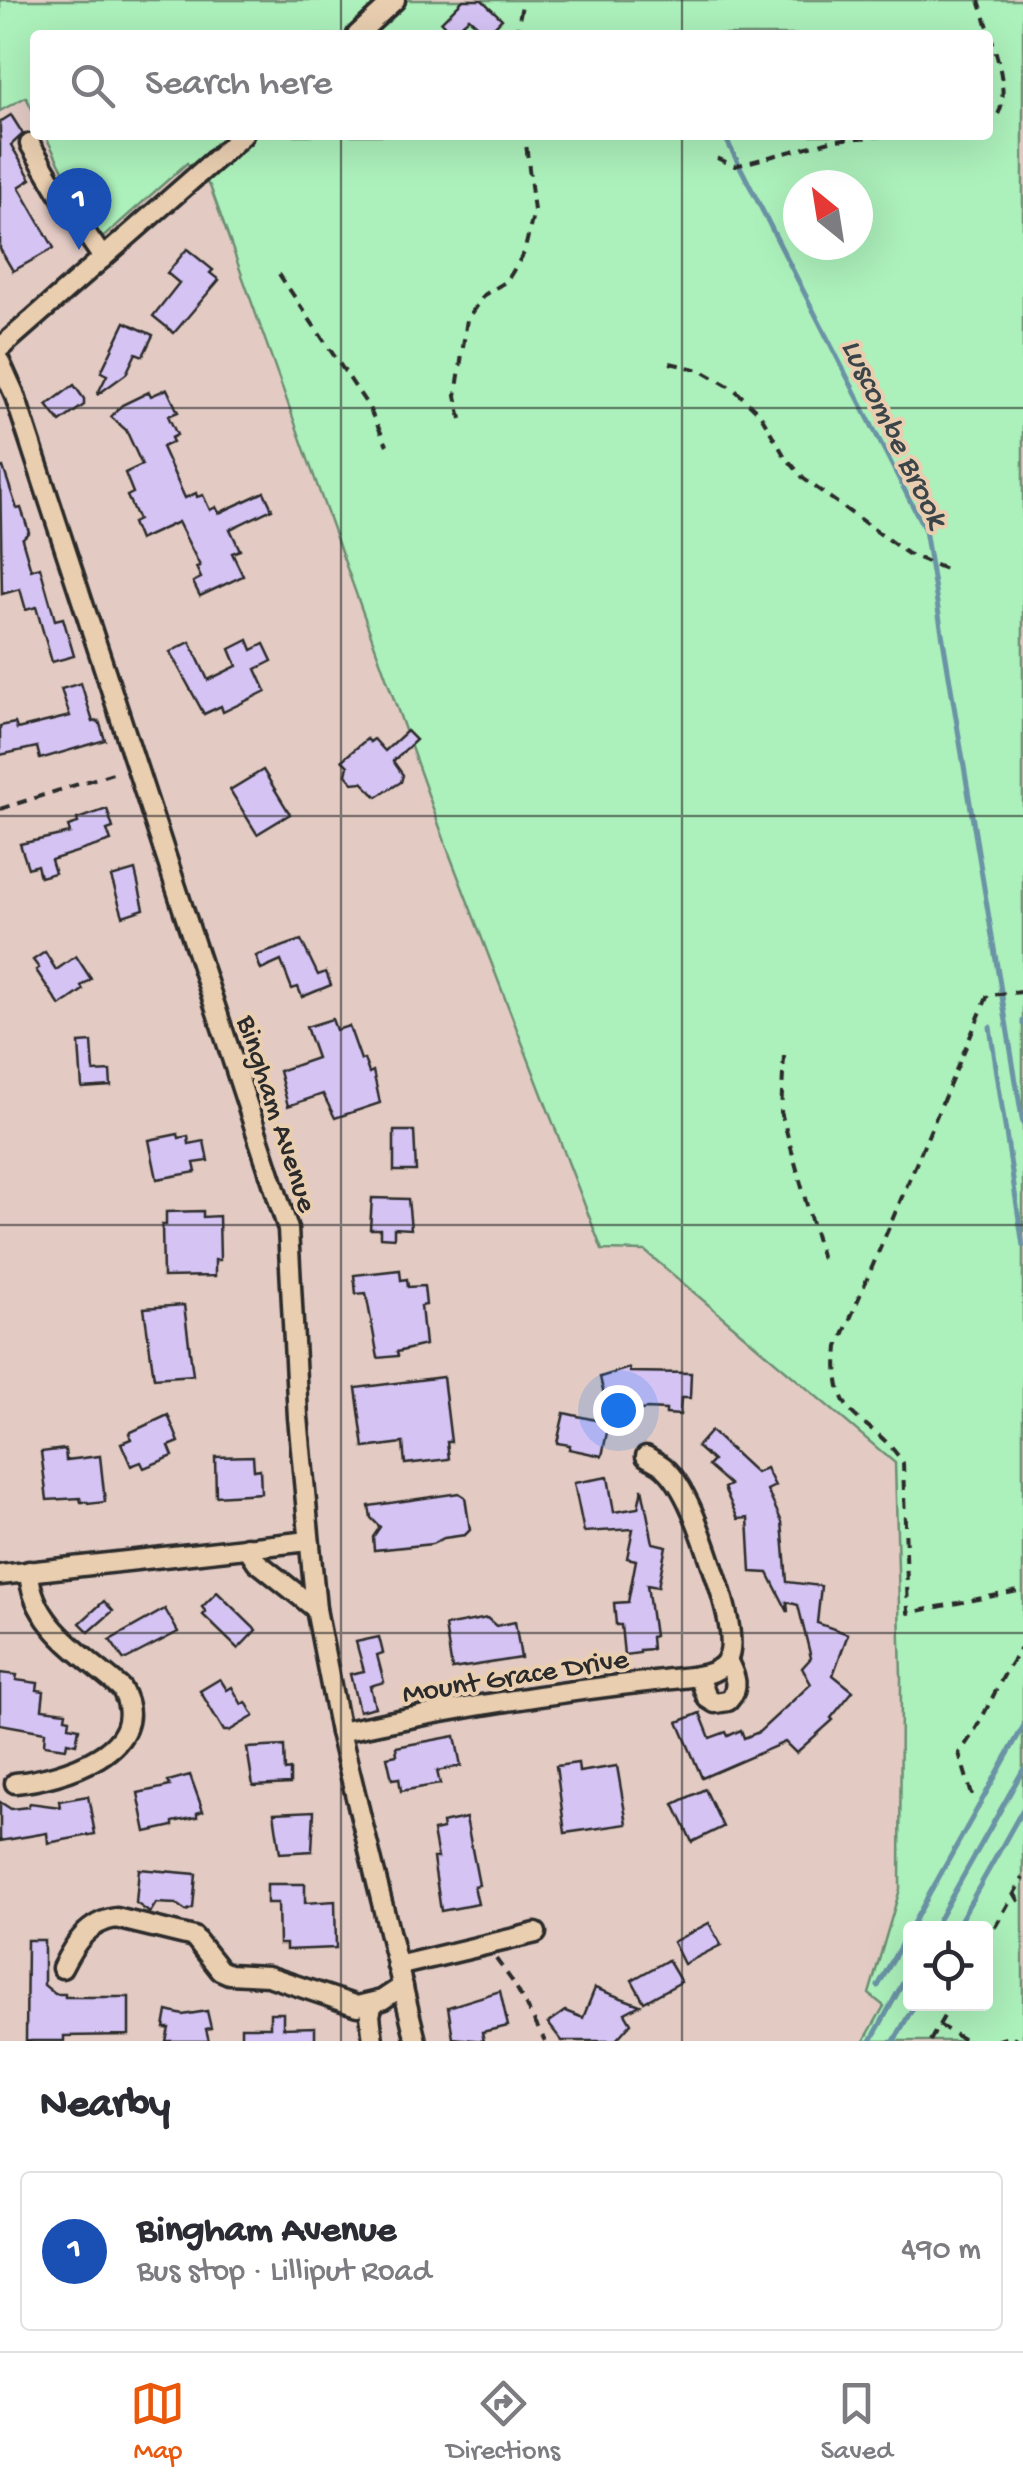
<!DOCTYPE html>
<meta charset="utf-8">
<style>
:root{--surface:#fff;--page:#f7f7f7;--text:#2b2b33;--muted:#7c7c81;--line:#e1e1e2;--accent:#ea580c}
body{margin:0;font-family:"Gochi Hand",sans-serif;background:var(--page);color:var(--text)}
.controls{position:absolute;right:30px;bottom:30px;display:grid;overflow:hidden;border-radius:10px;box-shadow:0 10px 40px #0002}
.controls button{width:90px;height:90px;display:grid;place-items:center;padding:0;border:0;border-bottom:2px solid var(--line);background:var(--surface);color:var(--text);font:50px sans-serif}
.compass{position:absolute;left:783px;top:170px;width:90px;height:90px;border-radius:50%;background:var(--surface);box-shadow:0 10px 40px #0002;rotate:330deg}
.you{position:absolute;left:618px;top:1410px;width:35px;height:35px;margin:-25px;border:8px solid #fff;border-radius:50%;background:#1a73e8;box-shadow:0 0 0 15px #1a73e833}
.badge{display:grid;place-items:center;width:65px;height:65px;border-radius:50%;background:var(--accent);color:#fff;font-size:32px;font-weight:700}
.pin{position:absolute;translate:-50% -82px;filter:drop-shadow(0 2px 5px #0008)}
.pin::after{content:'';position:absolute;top:52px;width:35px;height:30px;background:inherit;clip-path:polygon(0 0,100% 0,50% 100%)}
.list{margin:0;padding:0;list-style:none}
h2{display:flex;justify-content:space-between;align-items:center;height:130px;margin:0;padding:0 40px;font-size:42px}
h2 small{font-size:32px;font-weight:400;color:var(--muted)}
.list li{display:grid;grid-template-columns:65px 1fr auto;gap:30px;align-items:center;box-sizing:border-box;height:160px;margin:0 20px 20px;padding:0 20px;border:2px solid var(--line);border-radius:10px}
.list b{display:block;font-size:38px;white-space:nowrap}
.list p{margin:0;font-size:32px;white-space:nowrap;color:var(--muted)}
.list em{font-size:32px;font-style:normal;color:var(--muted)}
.icon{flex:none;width:55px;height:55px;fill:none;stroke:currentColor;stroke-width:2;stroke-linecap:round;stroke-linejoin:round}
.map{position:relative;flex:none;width:1023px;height:2041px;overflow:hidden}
.search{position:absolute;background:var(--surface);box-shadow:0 10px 40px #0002;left:30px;right:30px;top:30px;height:110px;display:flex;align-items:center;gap:25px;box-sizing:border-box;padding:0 35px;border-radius:10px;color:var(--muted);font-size:38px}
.sheet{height:310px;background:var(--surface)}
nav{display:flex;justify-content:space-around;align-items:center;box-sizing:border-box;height:140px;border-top:2px solid var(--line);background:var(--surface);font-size:28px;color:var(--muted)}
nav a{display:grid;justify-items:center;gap:5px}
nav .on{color:var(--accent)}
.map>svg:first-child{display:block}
.green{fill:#acf0bb;stroke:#6c8e73;stroke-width:2.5;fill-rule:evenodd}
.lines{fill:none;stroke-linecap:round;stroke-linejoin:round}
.stream{stroke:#6a93a5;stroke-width:5}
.building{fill:#d5c3f4;stroke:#2b2b2b;stroke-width:2.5}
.minor-casing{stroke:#2b2b2b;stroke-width:25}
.path{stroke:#2b2b2b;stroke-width:4;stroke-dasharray:10 8;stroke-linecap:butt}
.minor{stroke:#e9ceb0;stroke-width:18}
.grid{fill:none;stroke:#2b2b2b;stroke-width:2.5;stroke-opacity:0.55}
.labels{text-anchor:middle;stroke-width:8;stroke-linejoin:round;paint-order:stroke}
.street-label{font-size:30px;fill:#2b2b2b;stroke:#e9ceb0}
.water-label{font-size:32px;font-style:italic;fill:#3b4549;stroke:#e9ceb0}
</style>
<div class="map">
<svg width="1023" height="2041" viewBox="0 0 1023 2041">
<rect width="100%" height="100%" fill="#e3cbc4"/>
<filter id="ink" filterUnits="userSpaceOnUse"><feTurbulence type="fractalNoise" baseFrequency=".01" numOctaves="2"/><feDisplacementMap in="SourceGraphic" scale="20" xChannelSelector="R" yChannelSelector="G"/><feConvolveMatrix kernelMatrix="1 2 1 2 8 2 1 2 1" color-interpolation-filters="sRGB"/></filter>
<g filter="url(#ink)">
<path class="green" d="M0 0H1023V2041H864L884 2006 869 1994 900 1889 901 1677 895 1463 645 1251 602 1250 449 853 210 186 187 163 99 241 45 135H988V35H35V115L26 97 0 111ZM798 185H858V245H798ZM910 1928H986V2004H910Z"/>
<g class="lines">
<g class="stream">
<path d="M724 135 925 530 1023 1124"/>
<path d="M1023 1021V1024"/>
<path d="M990 1027 1023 1246"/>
<path d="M934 1928 1023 1770"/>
<path d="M956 1928 1023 1809"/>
<path d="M878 1986 1023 1727"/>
<path d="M871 2041 910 1970"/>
<path d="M894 2041 915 2004"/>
</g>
</g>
<g class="building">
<path d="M463 0H482L502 19 487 34 469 18 451 33 441 22Z"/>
<path d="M11 115 23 134 11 145 31 179 19 187 54 248 13 271 0 249V122Z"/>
<path d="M187 249 213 270 210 273 219 280 174 333 153 316 179 283 167 273Z"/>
<path d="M125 322 153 335 143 356 136 353 126 374 97 395 107 375 101 372Z"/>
<path d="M74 385 84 399V405L60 422 47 405Z"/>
<path d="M167 389 178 412 168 416 177 435 171 438 173 442 162 447 185 498 196 493 197 497 203 495 210 510 216 507 219 513 264 492 272 509 230 529 240 550 232 553 243 576 200 596 193 582 201 578 196 567 200 566 178 522 139 540 132 523 138 520 127 496 133 493 125 473 142 465 126 430 111 417 122 405 149 392 151 396Z"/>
<path d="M3 467 17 509 21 508 29 532 22 539 31 570 40 567 55 620 63 618 74 656 52 662 36 607 26 610 20 589 2 594 0 468Z"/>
<path d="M248 640 252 650 264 644 272 661 256 669 266 691 223 712 221 706 204 714 170 652 190 642 208 680 237 666 230 649Z"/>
<path d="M81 683 93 722 99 721 105 740 40 759 37 747 0 755V726L15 723 17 729 70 716 61 689Z"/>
<path d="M407 731 416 740 393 761 403 775 401 782 377 797 362 782 353 783 346 775 348 766 342 760 367 739 370 742 374 739 385 751Z"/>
<path d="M263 770 290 814 257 834 230 790Z"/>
<path d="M107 809 113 828 107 830 111 841 51 860 55 873 40 877 37 865 28 868 20 844 70 833 68 826 78 823 77 819Z"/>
<path d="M135 870 144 909 123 916 111 877Z"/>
<path d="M301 940 318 975 326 972 331 985 302 997 298 987 292 989 281 961 261 970 256 956Z"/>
<path d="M45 952 56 970 76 956 91 979 81 986 83 990 60 1006 36 970 39 968 33 960Z"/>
<path d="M332 1019 336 1030 349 1026 361 1060 364 1059 369 1073 373 1071 380 1103 335 1118 323 1094 288 1106 279 1071 317 1058 306 1027Z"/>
<path d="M92 1042 94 1072 110 1071 111 1086 82 1088 79 1043Z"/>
<path d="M394 1131H414L416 1171H394Z"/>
<path d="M178 1134 179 1138 188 1136 189 1144 204 1141 208 1161 194 1163 196 1172 157 1179 149 1140Z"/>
<path d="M372 1198 408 1199 411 1229 394 1228V1238L380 1237V1229H370Z"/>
<path d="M203 1211V1217L219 1216 220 1260H215V1276L163 1277 162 1225H166V1212Z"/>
<path d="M400 1270 401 1280 407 1279 408 1287 424 1286 426 1305 421 1306 425 1345 397 1352 398 1356 378 1358 366 1293 356 1294 354 1275Z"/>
<path d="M184 1305 193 1375 154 1378 144 1308Z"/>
<path d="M629 1368 630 1372 691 1373 690 1398H681L680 1415 666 1414V1410L646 1409 609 1417 600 1377Z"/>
<path d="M443 1377 451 1442H447L449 1459 405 1464 403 1443 364 1448 356 1388Z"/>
<path d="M564 1413 609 1423 602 1456 569 1449 570 1445 557 1443Z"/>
<path d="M168 1415 179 1442 169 1446 173 1456 144 1468 141 1462 131 1466 121 1443 131 1439 129 1433Z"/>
<path d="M711 1431 756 1473 766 1468 775 1486 767 1490 782 1522 787 1582 821 1586 817 1623 848 1634 833 1675 853 1691 831 1718 833 1720 796 1753 785 1742 702 1778 678 1722 700 1713 710 1738 726 1732 728 1736 741 1730 744 1738 759 1732 811 1684 802 1668 811 1658 798 1605 787 1602 788 1612 768 1573 751 1572 748 1518 738 1519 724 1488 730 1485 708 1466 713 1461 697 1447Z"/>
<path d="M65 1449 66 1460 100 1456 105 1502 88 1504 87 1502H81L80 1498 47 1500 41 1452Z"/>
<path d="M253 1456 254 1470 260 1469 261 1493 216 1496 215 1457Z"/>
<path d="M608 1477 614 1512 638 1508 642 1488 653 1543 666 1546 658 1587 647 1585 654 1636 651 1637 652 1649 640 1650V1653L624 1655 621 1625H616L614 1603 628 1602 636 1560 627 1558 633 1529 584 1532 574 1483Z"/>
<path d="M459 1493 465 1497 470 1530 465 1535 444 1538 432 1544 374 1550 373 1537 380 1527 371 1518 369 1506Z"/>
<path d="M217 1592 256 1630 238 1649 203 1615 206 1612 202 1607Z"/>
<path d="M104 1601 113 1611 89 1632 80 1623Z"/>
<path d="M165 1609 178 1632 124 1660 110 1640Z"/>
<path d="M487 1618 496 1626 515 1622 521 1658 452 1669 445 1626Z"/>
<path d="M379 1637 383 1653 377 1655 384 1682 370 1686 375 1707 359 1711 350 1674 364 1671 356 1642Z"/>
<path d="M0 1673 17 1675 16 1680 38 1683 37 1690 44 1691 42 1709 66 1712 65 1718 70 1719 69 1726 79 1728 76 1744 67 1742 66 1748 44 1745 45 1732 0 1724Z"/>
<path d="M220 1679 227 1690 232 1687 242 1705 246 1702 254 1716 229 1731H224L200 1691Z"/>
<path d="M455 1736 461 1766 437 1771 440 1784 401 1791 399 1778 392 1779 387 1757 397 1755 396 1747Z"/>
<path d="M284 1746 285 1771 290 1770V1784L253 1786 247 1748Z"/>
<path d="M578 1763 579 1772 617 1766 627 1824 565 1833 556 1766Z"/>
<path d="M190 1775 203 1811 197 1813V1817L173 1822V1826L146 1832 138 1793 170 1786 168 1781Z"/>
<path d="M705 1789 723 1827 692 1842 674 1804Z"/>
<path d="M88 1796 95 1834 48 1843 47 1833 0 1841V1802L11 1809 28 1807 30 1803 60 1807 59 1801Z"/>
<path d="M314 1811 312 1851 280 1853 274 1813Z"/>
<path d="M466 1818 479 1885 474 1886 478 1904 441 1911 433 1858H438L433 1831 443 1829 442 1823Z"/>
<path d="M139 1869 196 1874 193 1908 186 1911 176 1904 156 1903 150 1913 136 1903Z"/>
<path d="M267 1884H305V1903L335 1901 336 1948 286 1950V1944H279L278 1903H267Z"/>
<path d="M709 1923 721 1945 684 1964 673 1942Z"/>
<path d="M27 1940H44V1985L55 1994H65V1997H129V2035L64 2036V2041H26Z"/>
<path d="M668 1960 681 1982 644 2002 632 1980Z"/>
<path d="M595 1988 640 2005 625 2013 631 2023 615 2041H562L548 2023 565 2011 583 2018Z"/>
<path d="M500 1991 508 2026 482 2032 484 2041 453 2038 448 2007Z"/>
<path d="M167 2011 183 2015 207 2011 211 2028 206 2029 209 2041H166L169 2028H164Z"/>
<path d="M270 2013H283V2028L315 2027V2041H241V2027H270Z"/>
</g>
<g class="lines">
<g class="minor-casing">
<g id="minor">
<path d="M357 35 395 0"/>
<path d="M30 144 63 200 103 258"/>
<path d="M0 348 243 135"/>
<path d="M0 362 14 393 288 1229 298 1417 316 1609 340 1732 416 2041"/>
<path d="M247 1547 257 1562 316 1609"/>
<path d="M0 1575 309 1541"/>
<path d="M699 1676 707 1698 715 1703 728 1701C741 1687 735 1676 727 1660"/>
<path d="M340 1732C447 1709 555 1692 663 1680 682 1677 716 1679 727 1660 738 1642 721 1591 714 1571 704 1542 688 1489 665 1468 660 1463 652 1460 646 1456"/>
<path d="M15 1783C61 1779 157 1750 121 1688 84 1655 31 1625 29 1571"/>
<path d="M397 1966 536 1933"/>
<path d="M62 1968C74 1944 88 1922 116 1918L194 1937 220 1970 229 1974 268 1976 357 2006 382 2000 403 1986"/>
<path d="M373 2041 370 2015 373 2003"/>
</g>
</g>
<g class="path">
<path d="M979 0C987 28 1022 107 988 124"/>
<path d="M516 35 523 0"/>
<path d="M717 158 735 166 834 140 895 135"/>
<path d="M279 274 368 406 387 445"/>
<path d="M670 363 700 370 734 389 760 414 784 455 804 479 908 554 948 570"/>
<path d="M461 419 456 396 467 319 484 295 507 281 524 253 534 211 525 135"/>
<path d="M0 809 119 771"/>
<path d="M1023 992 988 995 838 1347C831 1429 869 1410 903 1463L908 1613 1023 1590"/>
<path d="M784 1056 781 1112 823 1263"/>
<path d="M972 1795 959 1753C986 1720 997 1679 1023 1646"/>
<path d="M1014 1893 1023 1908"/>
<path d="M986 1943 1023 1878"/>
<path d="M496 1959 515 1985 545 2041"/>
<path d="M939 2025 966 2041"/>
<path d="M930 2041 951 2004"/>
<path d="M996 2041 1011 2036 1020 2041"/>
</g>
<use href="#minor" class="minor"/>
</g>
</g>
<path class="grid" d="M341 0V35M682 0V35M341 135V2041M682 135V2041M0 408H1023M0 816H1023M0 1225H1023M0 1633H1023"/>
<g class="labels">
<g class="street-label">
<text transform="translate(279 1113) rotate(72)" y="10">Bingham Avenue</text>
<text transform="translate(515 1674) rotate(-9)" y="10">Mount Grace Drive</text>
</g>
<g class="water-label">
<text transform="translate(897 432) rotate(64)" y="11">Luscombe Brook</text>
</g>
</g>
</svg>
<div class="controls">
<button><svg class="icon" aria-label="locate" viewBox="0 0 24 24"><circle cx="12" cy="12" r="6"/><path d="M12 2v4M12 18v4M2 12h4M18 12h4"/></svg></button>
</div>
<svg class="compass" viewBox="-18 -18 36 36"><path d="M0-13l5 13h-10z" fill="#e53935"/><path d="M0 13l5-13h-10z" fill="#7c7c81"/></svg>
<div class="you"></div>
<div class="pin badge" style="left:79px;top:250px;background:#1a4fb4">1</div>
<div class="search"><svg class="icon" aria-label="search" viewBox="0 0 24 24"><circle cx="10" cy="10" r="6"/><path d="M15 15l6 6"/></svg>Search here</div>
</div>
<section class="sheet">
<h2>Nearby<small></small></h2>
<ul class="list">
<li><span class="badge" style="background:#1a4fb4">1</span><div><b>Bingham Avenue</b><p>Bus stop · Lilliput Road</p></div><em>490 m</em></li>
</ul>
</section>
<nav>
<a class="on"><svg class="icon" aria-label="map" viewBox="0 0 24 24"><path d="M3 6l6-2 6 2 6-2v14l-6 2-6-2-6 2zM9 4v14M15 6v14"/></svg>Map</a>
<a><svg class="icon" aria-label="directions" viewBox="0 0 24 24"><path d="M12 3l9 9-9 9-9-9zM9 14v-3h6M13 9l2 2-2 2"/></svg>Directions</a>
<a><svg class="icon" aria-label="saved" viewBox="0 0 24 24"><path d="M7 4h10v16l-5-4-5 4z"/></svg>Saved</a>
</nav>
